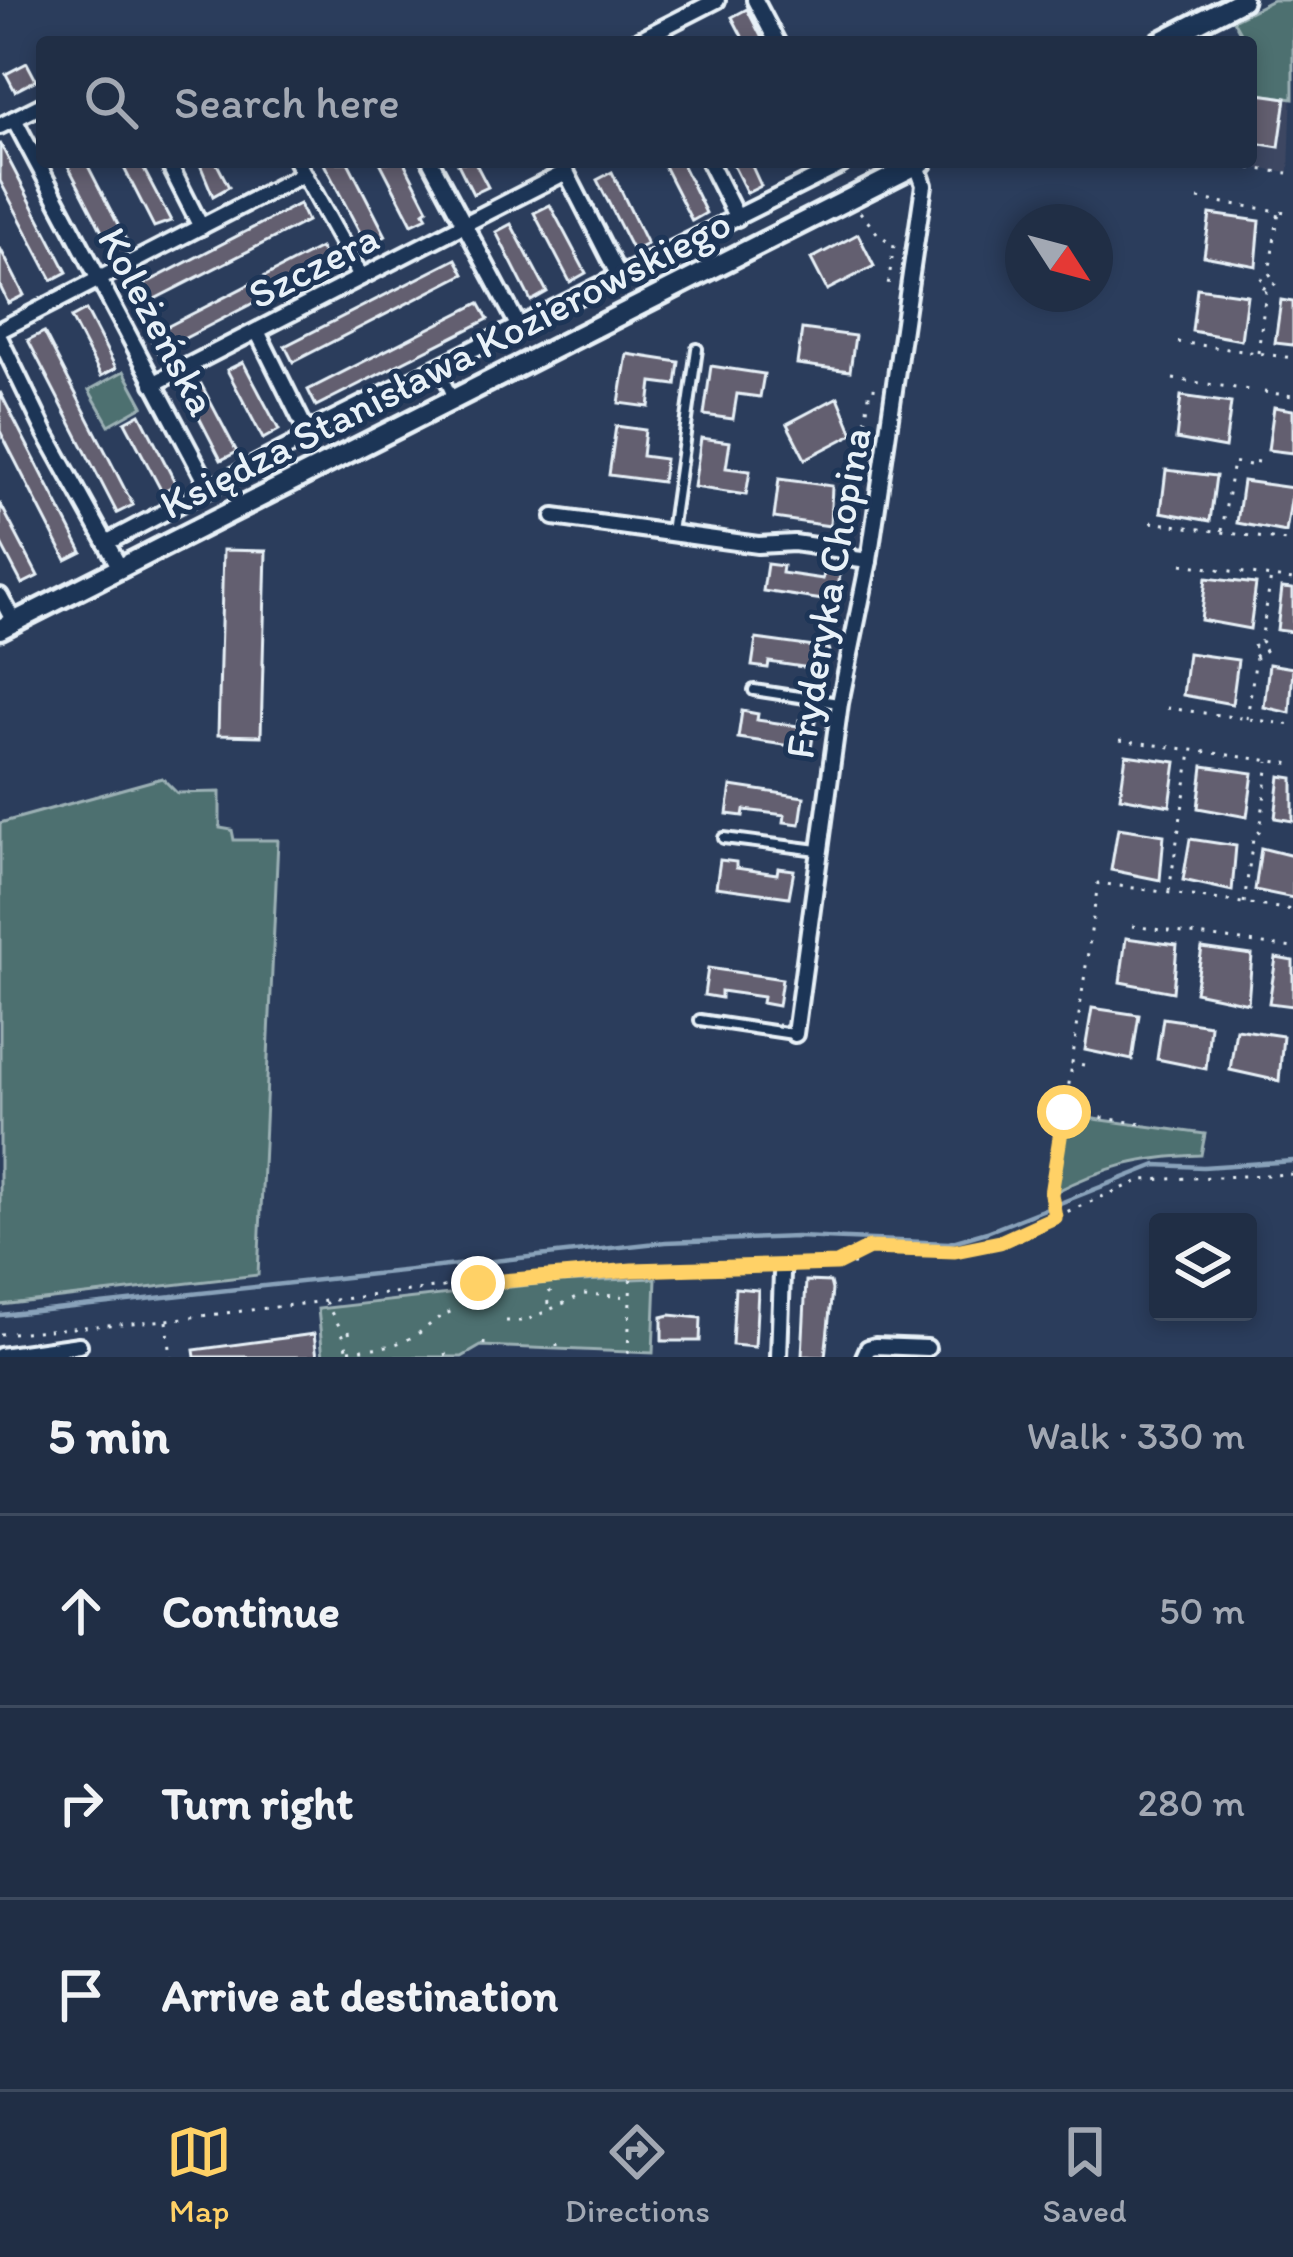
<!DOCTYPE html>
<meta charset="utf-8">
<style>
:root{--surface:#202e45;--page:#28364c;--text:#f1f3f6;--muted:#a2a8b3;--line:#3d4a5e;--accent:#ffd166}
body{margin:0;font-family:Itim,sans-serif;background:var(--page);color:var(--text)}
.controls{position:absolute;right:36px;bottom:36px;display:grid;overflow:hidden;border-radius:12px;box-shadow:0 6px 18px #0003}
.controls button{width:108px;height:108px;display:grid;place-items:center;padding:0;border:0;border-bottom:3px solid var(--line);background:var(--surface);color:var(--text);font:60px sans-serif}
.compass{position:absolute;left:1005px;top:204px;width:108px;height:108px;border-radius:50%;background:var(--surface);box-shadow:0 6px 18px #0003;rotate:126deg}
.stop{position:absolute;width:36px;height:36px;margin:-27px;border:9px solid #ffd166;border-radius:50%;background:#fff}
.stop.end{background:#ffd166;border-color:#fff;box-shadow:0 3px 12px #0008}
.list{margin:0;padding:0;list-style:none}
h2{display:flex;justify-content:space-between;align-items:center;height:156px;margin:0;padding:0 48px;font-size:51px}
h2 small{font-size:39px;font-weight:400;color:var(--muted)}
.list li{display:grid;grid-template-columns:78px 1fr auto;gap:36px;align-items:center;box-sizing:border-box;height:192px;padding:0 48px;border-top:3px solid var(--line)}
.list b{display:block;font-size:45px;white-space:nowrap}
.list em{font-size:39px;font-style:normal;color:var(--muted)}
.icon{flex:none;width:66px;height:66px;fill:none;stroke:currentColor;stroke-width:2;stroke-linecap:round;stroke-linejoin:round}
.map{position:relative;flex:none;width:1293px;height:1357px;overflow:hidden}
.search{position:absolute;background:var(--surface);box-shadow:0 6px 18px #0003;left:36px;right:36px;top:36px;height:132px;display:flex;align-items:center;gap:30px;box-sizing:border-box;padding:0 42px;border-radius:12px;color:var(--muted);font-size:45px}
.sheet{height:732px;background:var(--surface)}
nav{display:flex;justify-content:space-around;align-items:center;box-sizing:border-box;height:168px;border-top:3px solid var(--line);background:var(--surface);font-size:33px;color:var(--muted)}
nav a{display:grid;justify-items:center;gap:6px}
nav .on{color:var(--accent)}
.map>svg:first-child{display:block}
.built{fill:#3c4762}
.green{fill:#4e6f70;stroke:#9bb0b4;stroke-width:3}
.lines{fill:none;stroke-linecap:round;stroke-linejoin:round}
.stream{stroke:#89a2ba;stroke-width:4.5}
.building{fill:#635f6f;stroke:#e8f1f8;stroke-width:3}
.lane-casing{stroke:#e8f1f8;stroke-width:16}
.street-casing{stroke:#e8f1f8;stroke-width:22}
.secondary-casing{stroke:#e8f1f8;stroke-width:27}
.path{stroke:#e8f1f8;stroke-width:3;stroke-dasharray:3 9;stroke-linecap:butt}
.lane{stroke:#1d3557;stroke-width:8}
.street{stroke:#1d3557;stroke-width:14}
.secondary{stroke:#1d3557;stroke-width:18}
.route{stroke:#ffd166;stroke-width:15}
.labels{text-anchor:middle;stroke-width:10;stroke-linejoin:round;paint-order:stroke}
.street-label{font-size:42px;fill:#e8f1f8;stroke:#1d3557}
</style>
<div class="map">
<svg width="1293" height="1357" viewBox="0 0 1293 1357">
<rect width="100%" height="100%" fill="#2b3d5c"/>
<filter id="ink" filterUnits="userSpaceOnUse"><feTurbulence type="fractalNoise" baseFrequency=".00833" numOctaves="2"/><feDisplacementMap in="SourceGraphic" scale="24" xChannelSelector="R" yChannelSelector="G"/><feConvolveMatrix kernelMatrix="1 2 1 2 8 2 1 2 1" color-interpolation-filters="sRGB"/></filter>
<g filter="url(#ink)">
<path class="built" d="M1293 59 1289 173 1211 162H1251V65Z"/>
<g class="green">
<path d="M1273 0H1293V99L1251 93V42H1236L1243 38 1233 20Z"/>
<path d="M124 371 143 406 109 425 89 390Z"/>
<path d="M162 778 177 793 220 792V828L232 830 234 840H278L258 1275 0 1305V823Z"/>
<path d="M1065 1115 1205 1134 1201 1155C1142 1157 1106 1166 1053 1193Z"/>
<path d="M656 1278 653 1353 481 1346 462 1357H323L318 1309 554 1282Z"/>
</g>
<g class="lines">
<path class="stream" d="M0 1315 666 1242 797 1237 949 1243 987 1232 1156 1165 1203 1167 1293 1161"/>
</g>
<g class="building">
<path d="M747 9 764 42H745L732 17Z"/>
<path d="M27 63 36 80 15 91 6 74Z"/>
<path d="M1251 93 1286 98 1279 147 1254 143Z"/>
<path d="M0 143 67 272 52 280 0 181Z"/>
<path d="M66 162H86L128 244 112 251Z"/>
<path d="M121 162H140L171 221 154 227Z"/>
<path d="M199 162H216L229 187 213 196Z"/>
<path d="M323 162H348L386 236 372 244 369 240 365 242Z"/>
<path d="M380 162H404L428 209 424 212 427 217 412 224Z"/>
<path d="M457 162H475L488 187 473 194Z"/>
<path d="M662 162H681L706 213 692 221Z"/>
<path d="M740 162H750L761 186 747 193 733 165Z"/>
<path d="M612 172 647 244 633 251 597 180Z"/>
<path d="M299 204 307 221 135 309 127 293Z"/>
<path d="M550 205 586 273 570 282 534 213Z"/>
<path d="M1210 214 1260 221 1256 266 1204 256Z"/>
<path d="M511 224 547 292 531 301 496 232Z"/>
<path d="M858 234 874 266 827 290 811 259Z"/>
<path d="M0 248 24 295 8 303 0 286Z"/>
<path d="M320 248 329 264 158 352 149 336Z"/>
<path d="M456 259 464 274 293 362 285 346Z"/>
<path d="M1197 288 1247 295 1241 340 1192 331Z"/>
<path d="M1281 300 1293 302V345L1275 343Z"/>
<path d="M479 303 488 319 316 406 308 390Z"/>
<path d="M86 310 116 368 101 376 71 318Z"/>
<path d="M802 329 855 336 850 371 797 364Z"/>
<path d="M44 332 133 505 117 513 28 340Z"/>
<path d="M627 354 679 362 676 385 652 382 649 407 619 403Z"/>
<path d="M243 362 279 430 263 439 227 370Z"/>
<path d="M711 366 764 374 760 397 737 394 733 419 704 415Z"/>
<path d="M201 384 237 452 221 460 186 392Z"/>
<path d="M0 392 82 552 66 560 0 431Z"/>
<path d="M1181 396 1231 403 1225 448 1176 439Z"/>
<path d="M838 397 853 434 805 459 787 424Z"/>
<path d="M1274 407 1293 410V453L1268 450Z"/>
<path d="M140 414 176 484 162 492 125 422Z"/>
<path d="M616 426 645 430 642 456 665 459 662 482 609 475Z"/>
<path d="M701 438 730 442 726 468 750 471 746 495 694 487Z"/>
<path d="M1166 470 1216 476 1210 521 1161 512Z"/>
<path d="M779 479 832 486 830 526 774 518Z"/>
<path d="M1243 481 1293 488 1286 532 1237 523Z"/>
<path d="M0 503 38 576 22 584 0 542Z"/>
<path d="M223 550 266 551 261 736 218 735Z"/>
<path d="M767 564 783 566 782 573 809 577 823 579 824 572 840 575 836 602 763 591Z"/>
<path d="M1206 578 1256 584 1250 629 1201 620Z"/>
<path d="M1282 588 1293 589V632L1277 630Z"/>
<path d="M756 639 829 649 825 676 810 674V668L769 662 768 668 752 666Z"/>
<path d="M1188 653 1238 660 1232 704 1183 695Z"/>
<path d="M1269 664 1293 668 1290 713 1264 707Z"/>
<path d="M742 711 758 714 757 720 771 722 798 726 799 720 815 722 811 749 738 738Z"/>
<path d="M1126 755 1176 762 1170 806 1120 797Z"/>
<path d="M1203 766 1253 773 1247 817 1198 808Z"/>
<path d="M1280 776 1293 778V821L1275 818Z"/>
<path d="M731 786 804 797 800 824 784 822 785 815 761 812 744 810 743 816 727 814Z"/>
<path d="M1118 828 1164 835 1160 880 1111 870Z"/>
<path d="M1190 839 1236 846 1232 891 1183 880Z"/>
<path d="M1261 848 1293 856V898L1255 890Z"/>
<path d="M720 860 736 862V868L763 872 777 874 778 868 794 870 789 897 716 887Z"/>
<path d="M1126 938 1177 945 1173 992 1120 982Z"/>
<path d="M1202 948 1252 955 1248 1003 1195 992Z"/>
<path d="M1276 958 1293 961V1006L1269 1003Z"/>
<path d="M708 968 782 979 778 1006 762 1003 763 997 721 991V998L704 995Z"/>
<path d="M1092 1008 1139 1015 1132 1060 1085 1050Z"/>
<path d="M1163 1018 1210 1025 1206 1069 1157 1059Z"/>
<path d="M1236 1029 1283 1036 1279 1081 1230 1070Z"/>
<path d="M806 1281 830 1282 832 1290 825 1357 802 1356Z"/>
<path d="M735 1288 758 1290 755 1347 732 1345Z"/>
<path d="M670 1315 701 1318 700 1341H662V1317Z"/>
<path d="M314 1334 317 1357H195L194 1350Z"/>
</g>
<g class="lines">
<g class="lane-casing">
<g id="lane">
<path d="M439 368 453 398"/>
<path d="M671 532 697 349"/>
<path d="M754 690 838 703"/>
<path d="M724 838 818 850"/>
<path d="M700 1020 793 1034"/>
</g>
</g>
<g class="street-casing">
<g id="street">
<path d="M755 0 777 42"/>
<path d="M635 42 717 0"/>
<path d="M14 119 210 489"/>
<path d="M0 126 42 105"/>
<path d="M168 162 201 227"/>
<path d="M297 162 361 277"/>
<path d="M431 162 519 327"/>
<path d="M561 162 619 276"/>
<path d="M709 162 737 218"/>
<path d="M0 330 303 174"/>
<path d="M257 331 307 432"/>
<path d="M0 339 46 434 120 568"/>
<path d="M153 384 566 172"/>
<path d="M554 517 758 545 794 543 842 550 854 559 869 561"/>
<path d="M106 543 298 442 307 432 841 165 840 162"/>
<path d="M0 596 14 622"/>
<path d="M795 1034 840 703 869 561 924 185 917 165"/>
<path d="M0 1356 79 1345"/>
<path d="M779 1357 782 1273"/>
<path d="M864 1357 868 1348 875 1346 927 1348"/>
</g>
</g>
<g class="secondary-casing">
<g id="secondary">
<path d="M1160 42 1242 0"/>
<path d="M0 629 922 162"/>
</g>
</g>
<g class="path">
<path d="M1226 165 1288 173"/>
<path d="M1198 199 1293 213"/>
<path d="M860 212 878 234 894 245 887 292"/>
<path d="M1265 289 1259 281 1267 274"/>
<path d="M1178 342 1293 358"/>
<path d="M1258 353 1266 291 1276 283 1269 273 1279 211"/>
<path d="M1173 379 1256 391"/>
<path d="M1264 392 1293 396"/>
<path d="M1151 522 1293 542"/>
<path d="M1222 531 1233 462 1256 466 1257 458"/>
<path d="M849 540 870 388 881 389"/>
<path d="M1182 564 1293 580"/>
<path d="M1256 657 1251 649 1259 642"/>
<path d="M1167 708 1293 725"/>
<path d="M1247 719 1256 657 1267 649 1261 641 1271 577"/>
<path d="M1120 740 1293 764"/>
<path d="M1169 891 1191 753"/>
<path d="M1244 903 1253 839 1260 831 1269 762"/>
<path d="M1132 926 1293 948"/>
<path d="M1084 1065 1072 1063 1098 883 1293 910"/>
<path d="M1066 1112 1142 1124"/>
<path d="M1054 1215 1051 1194 1072 1065"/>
<path d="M838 1263C876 1236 935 1254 981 1248L1142 1180 1293 1174"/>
<path d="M792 1264H857"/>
<path d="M325 1302 341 1329 350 1357"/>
<path d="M548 1304 547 1295 556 1285 554 1276"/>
<path d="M167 1321 171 1357"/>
<path d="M506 1321H525L584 1294 630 1297"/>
<path d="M349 1331 350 1337"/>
<path d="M0 1334 167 1320 535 1276 771 1265"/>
<path d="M484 1342V1348"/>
<path d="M557 1344V1351"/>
<path d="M349 1350C375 1348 396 1348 419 1333 432 1324 438 1315 454 1311"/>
<path d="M445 1353 446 1357"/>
<path d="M628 1354 631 1272"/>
</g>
<use href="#lane" class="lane"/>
<use href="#street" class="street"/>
<use href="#secondary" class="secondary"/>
</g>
</g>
<g class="lines" filter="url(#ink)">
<path class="route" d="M478 1283 632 1270 837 1264 869 1248 955 1251 1000 1242 1055 1217 1051 1194 1064 1112"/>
</g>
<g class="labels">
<g class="street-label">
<text transform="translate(313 265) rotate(-27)" y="15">Szczera</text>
<text transform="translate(158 321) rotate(62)" y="15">Koleżeńska</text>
<text transform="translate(445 363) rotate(-27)" y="15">Księdza Stanisława Kozierowskiego</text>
<text transform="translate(827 593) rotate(-80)" y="15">Fryderyka Chopina</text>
</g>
</g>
</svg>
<div class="controls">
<button><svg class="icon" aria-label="layers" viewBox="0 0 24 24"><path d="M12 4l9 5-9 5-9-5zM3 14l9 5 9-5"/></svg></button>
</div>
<svg class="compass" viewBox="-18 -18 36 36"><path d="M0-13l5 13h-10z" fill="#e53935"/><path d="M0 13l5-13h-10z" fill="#a2a8b3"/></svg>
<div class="stop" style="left:1064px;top:1112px"></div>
<div class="stop end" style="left:478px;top:1283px"></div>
<div class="search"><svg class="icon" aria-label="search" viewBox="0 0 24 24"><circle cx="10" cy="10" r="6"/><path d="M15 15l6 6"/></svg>Search here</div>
</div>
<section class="sheet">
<h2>5 min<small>Walk · 330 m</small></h2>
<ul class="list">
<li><svg class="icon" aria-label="ahead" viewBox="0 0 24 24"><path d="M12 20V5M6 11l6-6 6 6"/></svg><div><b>Continue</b></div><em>50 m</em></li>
<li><svg class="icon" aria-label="right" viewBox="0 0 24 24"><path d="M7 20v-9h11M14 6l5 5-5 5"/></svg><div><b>Turn right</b></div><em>280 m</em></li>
<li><svg class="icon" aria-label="arrive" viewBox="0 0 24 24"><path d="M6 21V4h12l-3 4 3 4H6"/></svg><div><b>Arrive at destination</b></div></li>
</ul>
</section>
<nav>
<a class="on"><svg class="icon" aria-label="map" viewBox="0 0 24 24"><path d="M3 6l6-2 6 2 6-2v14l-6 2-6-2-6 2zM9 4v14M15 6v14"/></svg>Map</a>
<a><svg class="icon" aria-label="directions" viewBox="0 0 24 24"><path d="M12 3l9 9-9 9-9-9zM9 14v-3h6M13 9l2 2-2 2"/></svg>Directions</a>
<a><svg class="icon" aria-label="saved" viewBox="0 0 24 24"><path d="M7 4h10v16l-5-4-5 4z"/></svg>Saved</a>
</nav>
